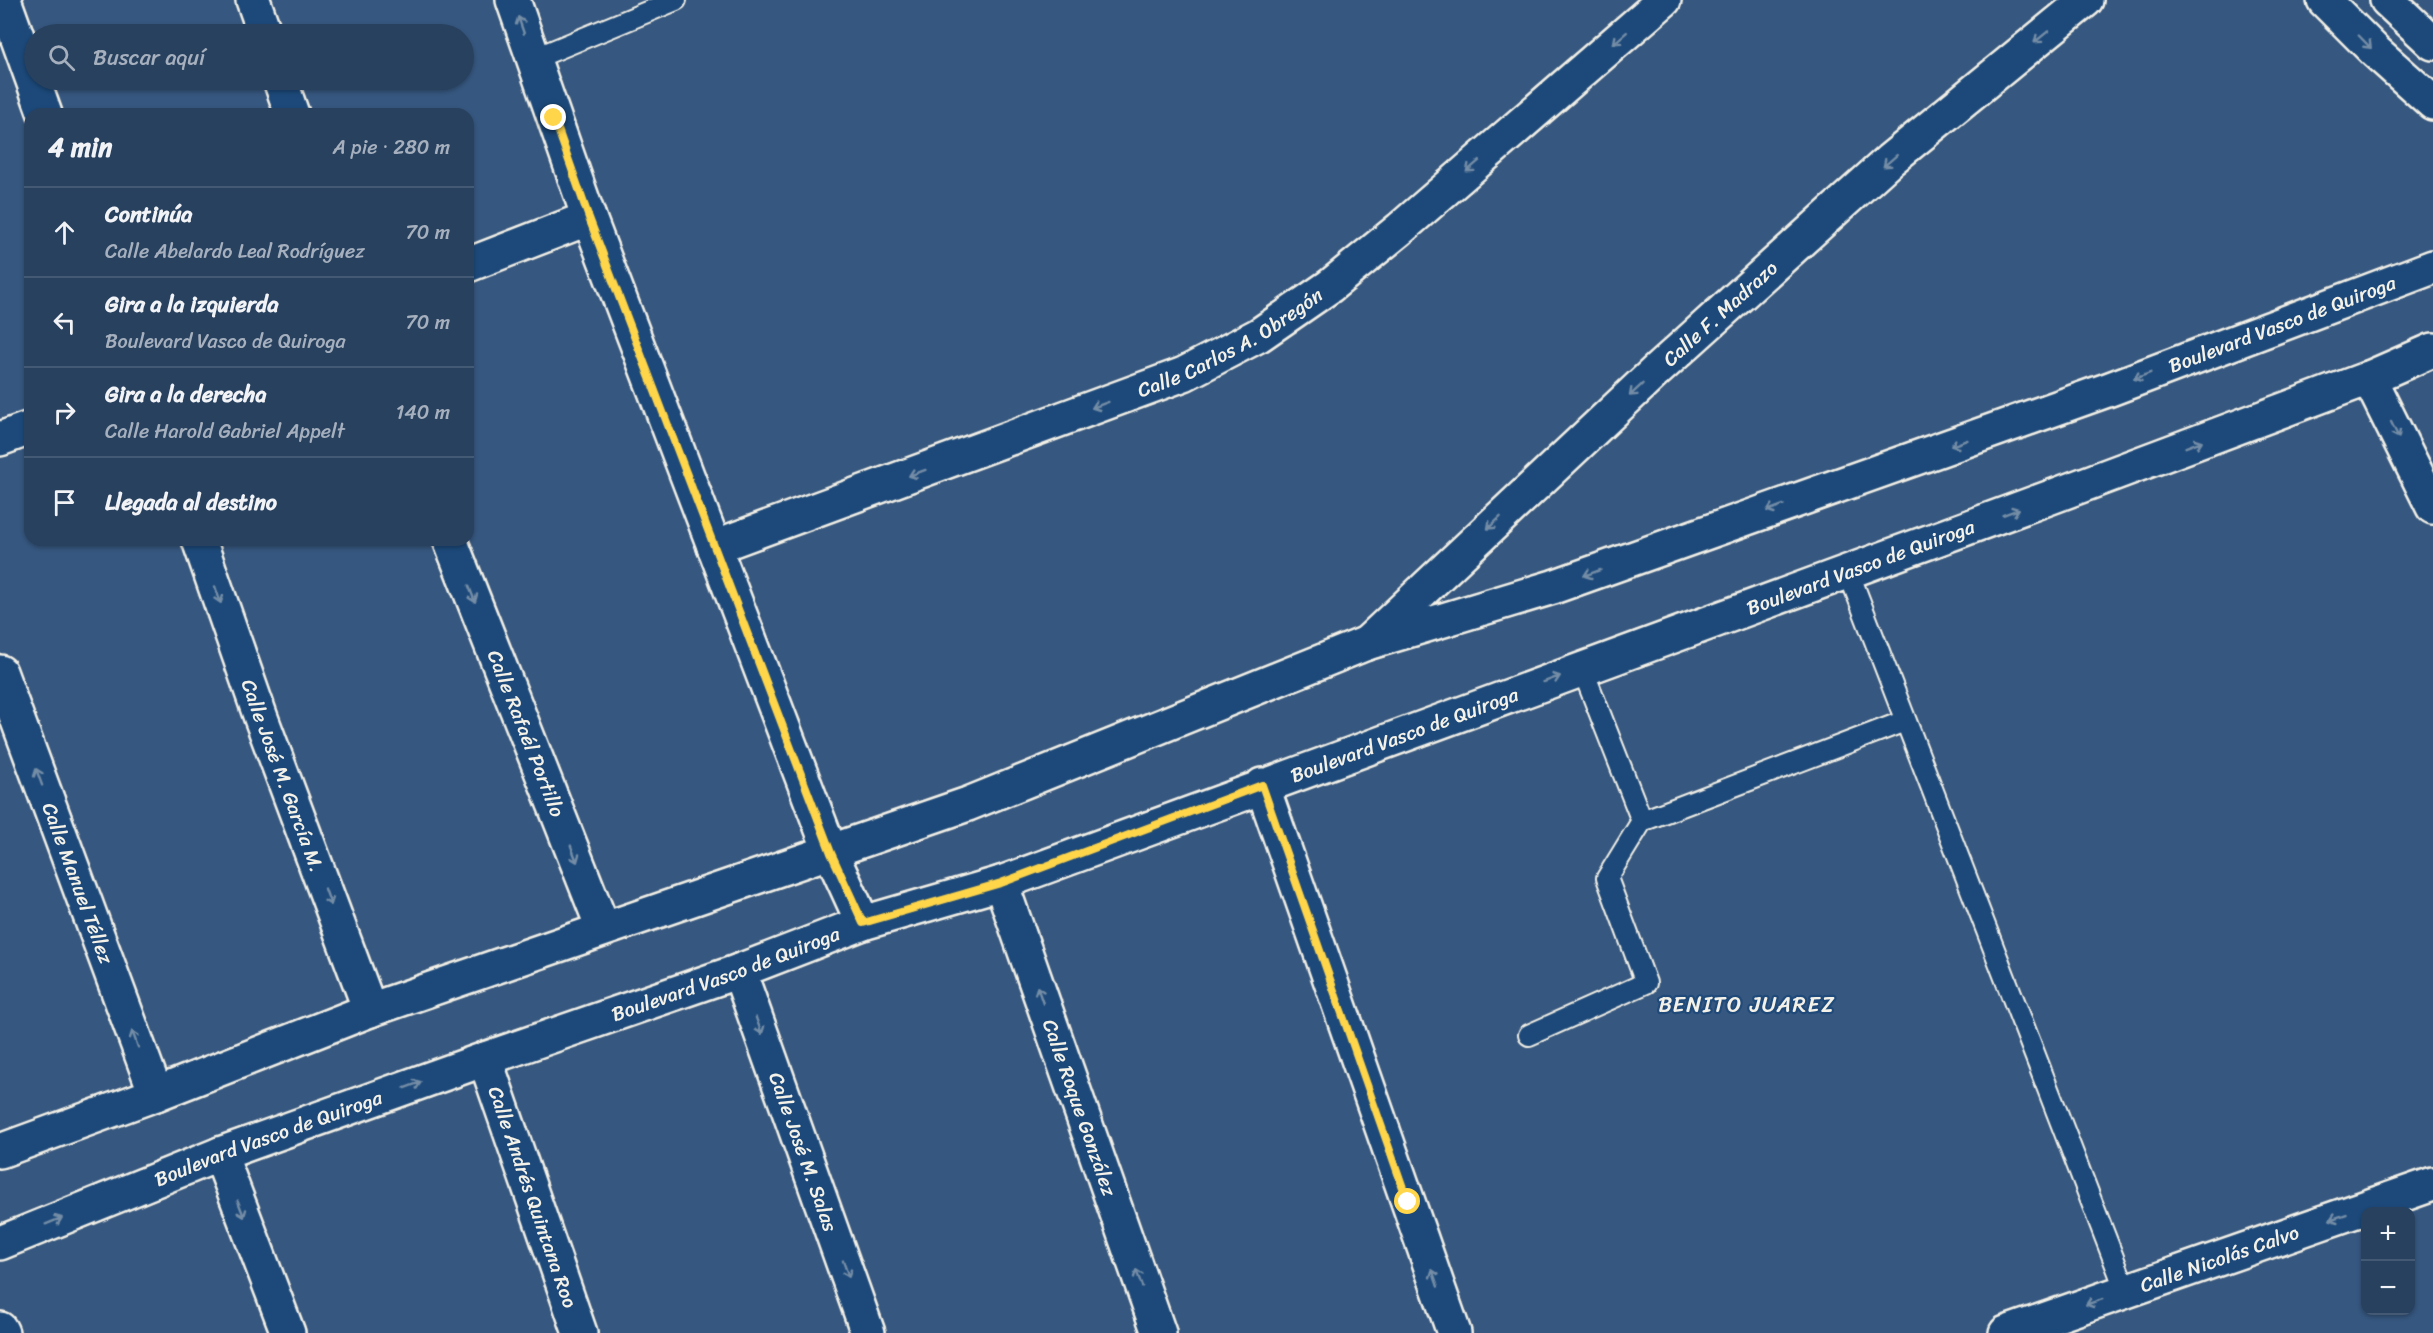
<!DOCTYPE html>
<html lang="es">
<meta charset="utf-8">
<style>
:root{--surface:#28415f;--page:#344c68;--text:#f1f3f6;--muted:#a5afbd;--line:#445a74}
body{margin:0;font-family:Sriracha,sans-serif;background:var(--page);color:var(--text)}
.controls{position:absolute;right:18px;bottom:18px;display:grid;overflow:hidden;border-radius:12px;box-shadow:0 2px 4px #0004}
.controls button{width:54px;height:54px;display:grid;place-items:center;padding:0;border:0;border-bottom:2px solid var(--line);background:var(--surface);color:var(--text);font:30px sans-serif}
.stop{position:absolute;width:18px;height:18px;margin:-14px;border:4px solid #ffd54a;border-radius:50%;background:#fff}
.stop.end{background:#ffd54a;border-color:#fff;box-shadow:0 2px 6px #0008}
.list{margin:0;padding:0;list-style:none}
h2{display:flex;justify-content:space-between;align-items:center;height:78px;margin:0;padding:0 24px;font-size:26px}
h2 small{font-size:20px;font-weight:400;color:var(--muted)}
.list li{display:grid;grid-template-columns:39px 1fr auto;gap:18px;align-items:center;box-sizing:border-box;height:90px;padding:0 24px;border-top:2px solid var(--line)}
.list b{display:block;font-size:22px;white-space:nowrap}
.list p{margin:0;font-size:20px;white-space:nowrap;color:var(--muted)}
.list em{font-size:20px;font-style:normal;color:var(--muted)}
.icon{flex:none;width:33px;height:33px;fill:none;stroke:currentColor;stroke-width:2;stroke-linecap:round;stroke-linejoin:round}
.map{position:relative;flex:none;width:2433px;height:1333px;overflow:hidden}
.search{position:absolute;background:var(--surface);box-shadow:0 2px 4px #0004;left:24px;top:24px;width:450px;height:66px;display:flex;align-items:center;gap:15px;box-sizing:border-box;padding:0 21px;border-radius:33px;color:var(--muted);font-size:22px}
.panel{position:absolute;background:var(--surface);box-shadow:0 2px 4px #0004;left:24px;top:108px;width:450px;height:438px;border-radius:18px}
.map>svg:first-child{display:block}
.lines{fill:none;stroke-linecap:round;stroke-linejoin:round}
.service-casing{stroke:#f4f1e8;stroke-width:24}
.minor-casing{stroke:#f4f1e8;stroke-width:38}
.tertiary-casing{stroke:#f4f1e8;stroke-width:38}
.service{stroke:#1f4a7a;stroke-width:20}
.minor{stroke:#1f4a7a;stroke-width:33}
.tertiary{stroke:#1f4a7a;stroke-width:33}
.oneway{stroke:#748da6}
.route{stroke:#ffd54a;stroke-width:8}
.labels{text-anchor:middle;stroke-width:4.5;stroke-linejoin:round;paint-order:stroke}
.street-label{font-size:20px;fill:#f4f1e8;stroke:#1f4a7a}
.quarter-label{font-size:22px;letter-spacing:1.5px;fill:#f4f1e8;stroke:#1f4a7a}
</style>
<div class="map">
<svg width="2433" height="1333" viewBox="0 0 2433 1333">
<rect width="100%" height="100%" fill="#36577f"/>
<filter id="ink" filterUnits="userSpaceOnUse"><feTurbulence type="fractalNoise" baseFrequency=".0167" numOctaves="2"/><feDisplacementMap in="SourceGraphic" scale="12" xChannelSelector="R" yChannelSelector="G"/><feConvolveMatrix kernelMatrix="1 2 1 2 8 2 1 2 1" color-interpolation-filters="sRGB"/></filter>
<g filter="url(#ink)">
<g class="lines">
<g class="service-casing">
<g id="service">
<path d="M533 59 676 0"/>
<path d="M1848 571 2126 1291"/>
<path d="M1582 668 1642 821"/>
<path d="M1529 1035 1646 983 1607 878 1642 821 1905 721"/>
</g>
</g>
<g class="minor-casing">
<g id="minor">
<path d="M4 0 45 114"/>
<path d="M253 0 265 34"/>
<path d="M513 0 589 218 831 853 863 923"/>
<path d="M2324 0 2376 52 2433 103"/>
<path d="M2387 0 2433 43"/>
<path d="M280 80 292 114"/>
<path d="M468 265 589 218"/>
<path d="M2369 378 2433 507"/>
<path d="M0 439 30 428"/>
<path id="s1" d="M199 540 261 718 370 1010"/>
<path id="s2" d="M450 540 603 928"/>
<path id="s3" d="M714 547 1184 374 1259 335 1330 286 1400 229 1664 0"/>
<path id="s4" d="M1367 643 1655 372 1890 160 2086 0"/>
<path id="s5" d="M0 672 156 1094"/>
<path d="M1262 785 1454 1333"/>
<path id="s6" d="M1001 883 1159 1333"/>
<path id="s7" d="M739 971 868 1333"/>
<path id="s8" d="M485 1059 580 1333"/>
<path d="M220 1154 288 1333"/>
<path d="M0 1329 2 1333"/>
<path id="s9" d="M2006 1333 2433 1184"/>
</g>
</g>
<g class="tertiary-casing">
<g id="tertiary">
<path id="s10" d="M0 1151 156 1094 370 1010 968 804 1367 643 1553 587 2110 389 2433 267"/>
<path id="s11" d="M0 1243 220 1154 485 1059 739 971 863 923 1001 883 2051 497 2369 378 2433 350"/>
</g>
</g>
<use href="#service" class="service"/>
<use href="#minor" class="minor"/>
<use href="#tertiary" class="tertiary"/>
</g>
<defs><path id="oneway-shaft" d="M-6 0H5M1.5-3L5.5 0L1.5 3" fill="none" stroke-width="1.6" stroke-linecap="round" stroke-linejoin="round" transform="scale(1.5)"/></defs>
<g class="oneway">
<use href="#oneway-shaft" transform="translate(521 25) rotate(-109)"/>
<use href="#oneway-shaft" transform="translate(2041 37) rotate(141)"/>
<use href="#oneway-shaft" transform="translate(1620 38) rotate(139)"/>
<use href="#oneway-shaft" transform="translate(2365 42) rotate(46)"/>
<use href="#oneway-shaft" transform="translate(1890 161) rotate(139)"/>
<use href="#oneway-shaft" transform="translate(1473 166) rotate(139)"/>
<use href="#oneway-shaft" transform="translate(2142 376) rotate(159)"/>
<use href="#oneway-shaft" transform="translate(1636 390) rotate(137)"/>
<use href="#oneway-shaft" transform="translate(1100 405) rotate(160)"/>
<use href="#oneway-shaft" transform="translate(2395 430) rotate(64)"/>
<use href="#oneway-shaft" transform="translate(1959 443) rotate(160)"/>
<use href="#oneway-shaft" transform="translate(2194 444) rotate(-21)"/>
<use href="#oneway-shaft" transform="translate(917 473) rotate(160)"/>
<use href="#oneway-shaft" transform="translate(1775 508) rotate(160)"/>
<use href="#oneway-shaft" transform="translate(2011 512) rotate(-20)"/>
<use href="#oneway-shaft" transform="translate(1494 523) rotate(137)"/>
<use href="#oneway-shaft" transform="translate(1592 573) rotate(160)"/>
<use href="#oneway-shaft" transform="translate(472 594) rotate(69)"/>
<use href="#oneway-shaft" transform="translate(218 595) rotate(71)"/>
<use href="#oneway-shaft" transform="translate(1552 679) rotate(-20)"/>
<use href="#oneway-shaft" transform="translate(39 777) rotate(-110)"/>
<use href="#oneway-shaft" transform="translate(574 854) rotate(69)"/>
<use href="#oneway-shaft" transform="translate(328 897) rotate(70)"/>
<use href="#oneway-shaft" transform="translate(1040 995) rotate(-109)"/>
<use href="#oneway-shaft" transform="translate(759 1026) rotate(70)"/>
<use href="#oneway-shaft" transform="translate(135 1039) rotate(-110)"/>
<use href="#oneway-shaft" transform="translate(413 1085) rotate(-20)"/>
<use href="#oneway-shaft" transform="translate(241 1209) rotate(69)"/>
<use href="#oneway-shaft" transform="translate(2338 1217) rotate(161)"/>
<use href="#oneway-shaft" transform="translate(54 1221) rotate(-22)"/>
<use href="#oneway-shaft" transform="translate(846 1269) rotate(70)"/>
<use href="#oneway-shaft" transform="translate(1139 1278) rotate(-110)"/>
<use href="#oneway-shaft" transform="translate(1435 1278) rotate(-109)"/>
<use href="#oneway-shaft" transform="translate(2094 1302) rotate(161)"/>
</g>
</g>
<g class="lines" filter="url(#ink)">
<path class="route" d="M554 118 589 218 831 853 863 923 1001 883 1262 785 1408 1202"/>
</g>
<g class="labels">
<g class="street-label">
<text dy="7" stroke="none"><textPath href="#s4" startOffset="483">Calle F. Madrazo</textPath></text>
<text dy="7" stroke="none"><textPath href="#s10" startOffset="2428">Boulevard Vasco de Quiroga</textPath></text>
<text dy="7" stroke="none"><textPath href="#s3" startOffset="556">Calle Carlos A. Obregón</textPath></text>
<text dy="7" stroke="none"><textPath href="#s11" startOffset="1980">Boulevard Vasco de Quiroga</textPath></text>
<text dy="7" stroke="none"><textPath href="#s11" startOffset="1494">Boulevard Vasco de Quiroga</textPath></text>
<text dy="7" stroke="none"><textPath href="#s2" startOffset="208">Calle Rafaél Portillo</textPath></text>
<text dy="7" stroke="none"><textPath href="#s1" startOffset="250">Calle José M. García M.</textPath></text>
<text dy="7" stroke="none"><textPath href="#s5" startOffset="225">Calle Manuel Téllez</textPath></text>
<text dy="7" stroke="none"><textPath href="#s11" startOffset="774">Boulevard Vasco de Quiroga</textPath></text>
<text dy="7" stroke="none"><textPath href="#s6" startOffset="238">Calle Roque González</textPath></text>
<text dy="7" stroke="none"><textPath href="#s11" startOffset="288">Boulevard Vasco de Quiroga</textPath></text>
<text dy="7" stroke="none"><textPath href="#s7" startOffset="192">Calle José M. Salas</textPath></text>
<text dy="7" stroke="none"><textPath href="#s8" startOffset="146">Calle Andrés Quintana Roo</textPath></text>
<text dy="7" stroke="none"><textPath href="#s9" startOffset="226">Calle Nicolás Calvo</textPath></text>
</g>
<g class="quarter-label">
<text x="1747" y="1012">BENITO JUAREZ</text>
</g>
</g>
</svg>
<div class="controls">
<button>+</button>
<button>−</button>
</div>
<div class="stop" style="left:1408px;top:1202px"></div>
<div class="stop end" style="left:554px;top:118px"></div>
<div class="search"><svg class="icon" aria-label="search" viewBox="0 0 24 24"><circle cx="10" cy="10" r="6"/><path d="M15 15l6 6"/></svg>Buscar aquí</div>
<section class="panel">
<h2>4 min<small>A pie · 280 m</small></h2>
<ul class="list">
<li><svg class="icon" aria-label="ahead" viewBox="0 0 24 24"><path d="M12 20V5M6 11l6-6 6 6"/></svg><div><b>Continúa</b><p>Calle Abelardo Leal Rodríguez</p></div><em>70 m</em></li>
<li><svg class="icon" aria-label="left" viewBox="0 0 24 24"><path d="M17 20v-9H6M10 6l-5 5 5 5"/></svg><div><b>Gira a la izquierda</b><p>Boulevard Vasco de Quiroga</p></div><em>70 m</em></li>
<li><svg class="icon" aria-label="right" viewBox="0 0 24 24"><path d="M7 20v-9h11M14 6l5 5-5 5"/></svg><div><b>Gira a la derecha</b><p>Calle Harold Gabriel Appelt</p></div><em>140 m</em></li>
<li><svg class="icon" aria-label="arrive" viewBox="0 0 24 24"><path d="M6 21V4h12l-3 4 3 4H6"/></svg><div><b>Llegada al destino</b></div></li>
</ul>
</section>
</div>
